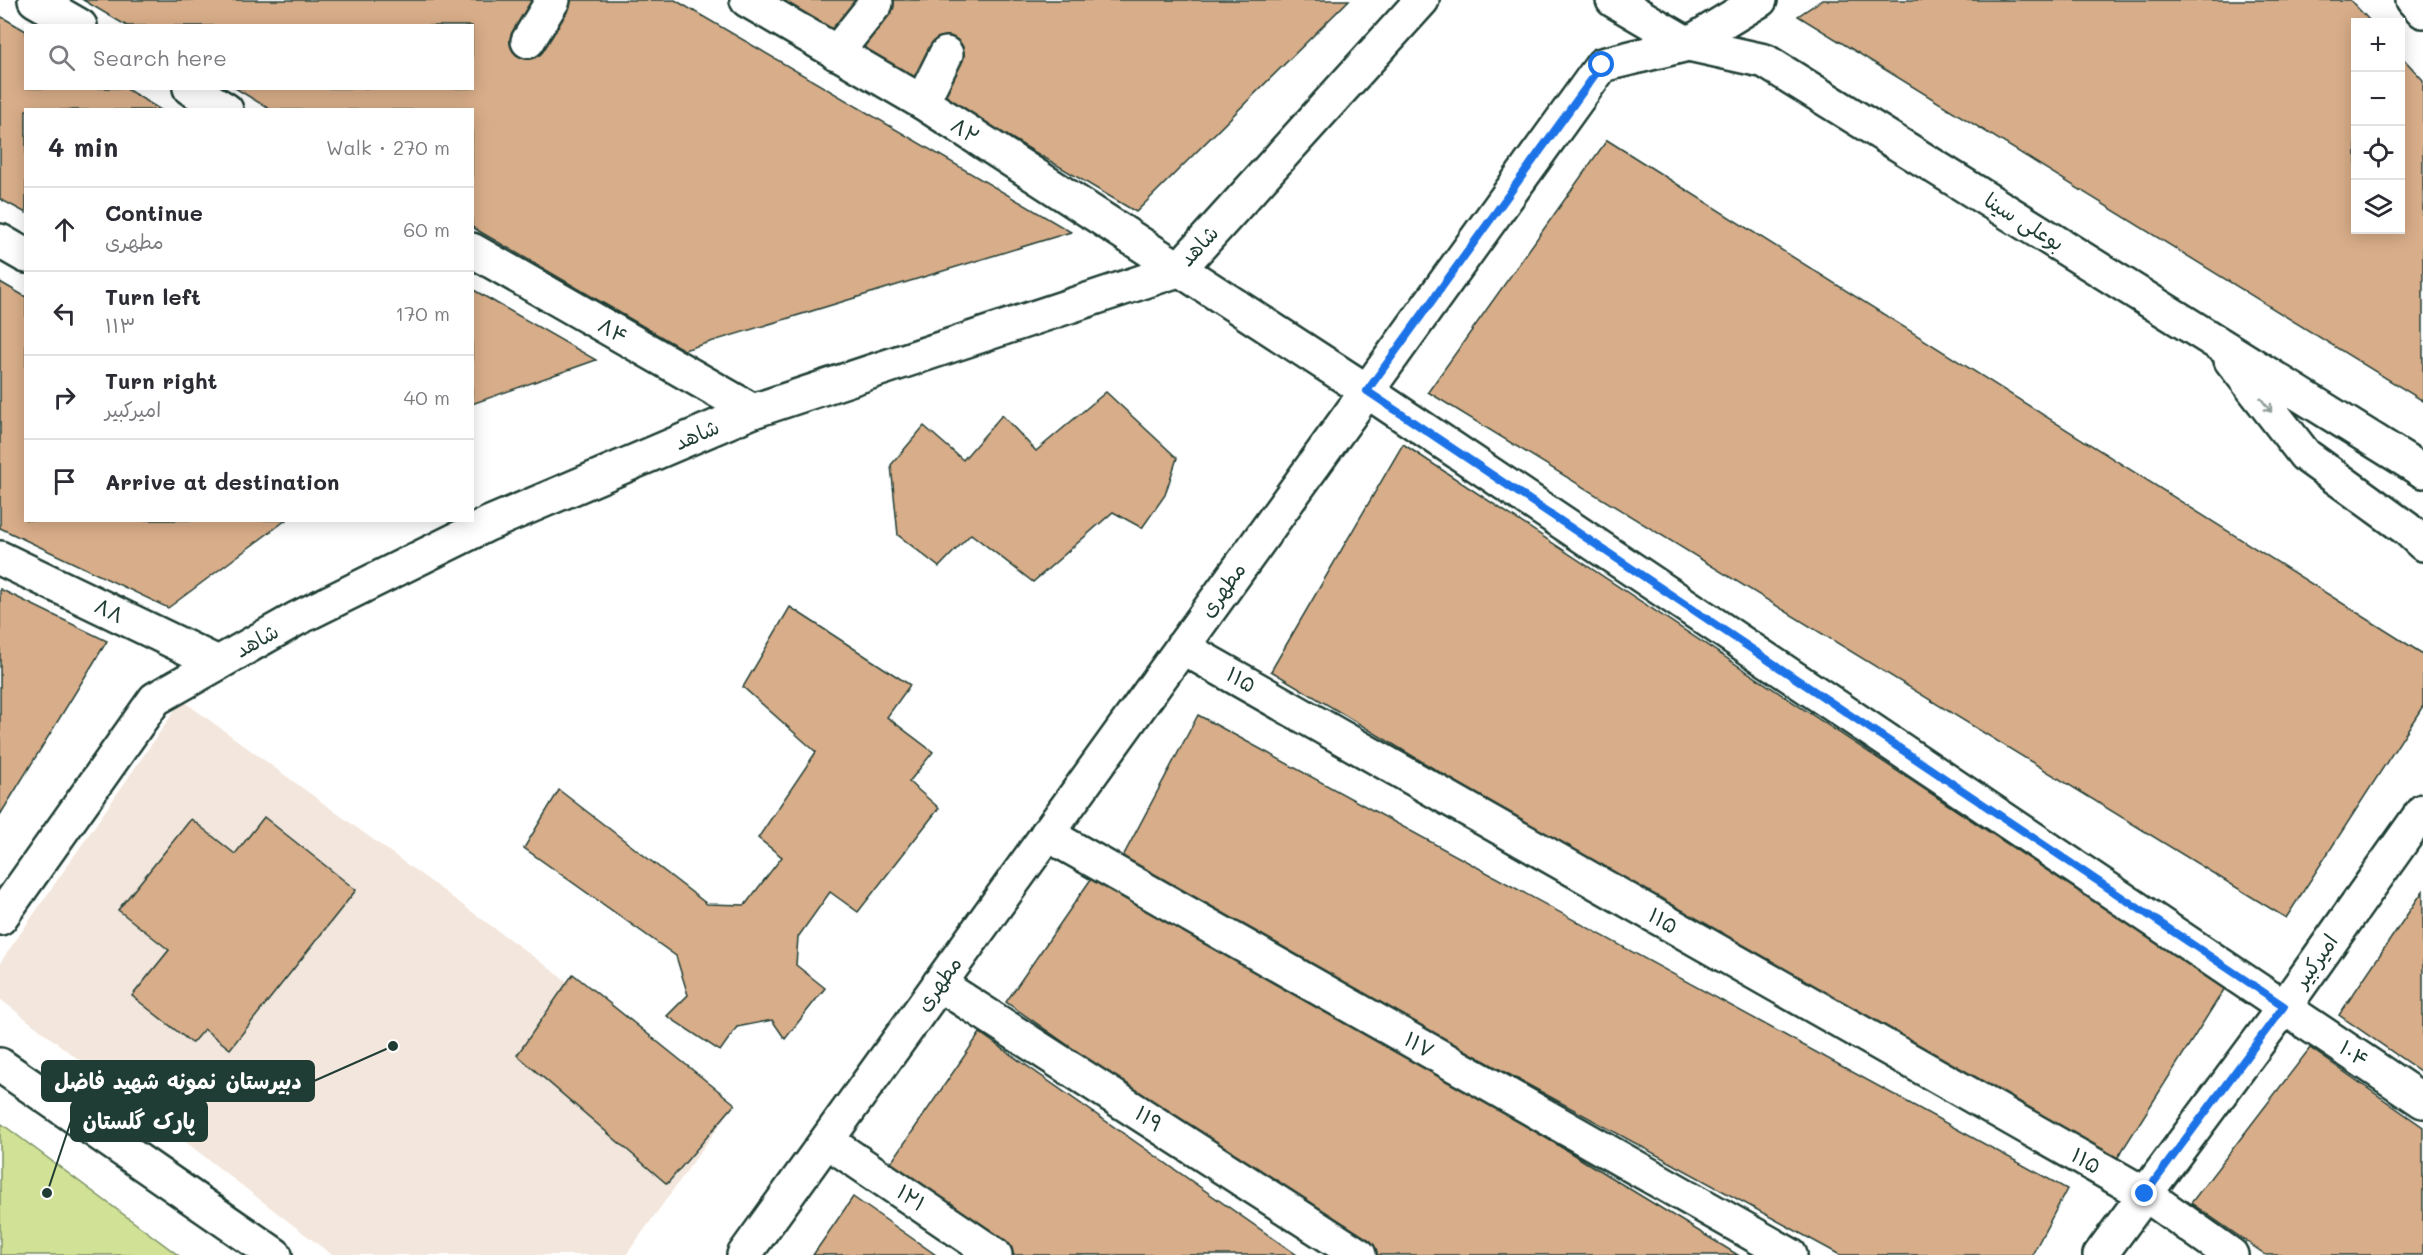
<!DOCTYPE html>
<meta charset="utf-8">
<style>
:root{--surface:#fff;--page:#f7f7f7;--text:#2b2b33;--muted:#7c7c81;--line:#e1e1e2}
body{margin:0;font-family:Mali,"Playpen Sans Arabic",sans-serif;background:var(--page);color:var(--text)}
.controls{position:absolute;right:18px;top:18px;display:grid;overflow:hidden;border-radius:0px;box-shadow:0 3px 15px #0003}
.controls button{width:54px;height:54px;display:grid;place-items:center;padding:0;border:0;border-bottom:2px solid var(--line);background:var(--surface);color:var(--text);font:30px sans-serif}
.stop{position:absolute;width:18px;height:18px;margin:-14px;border:4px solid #1a73e8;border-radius:50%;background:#fff}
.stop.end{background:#1a73e8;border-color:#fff;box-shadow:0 2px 6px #0008}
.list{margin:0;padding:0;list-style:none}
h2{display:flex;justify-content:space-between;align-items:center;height:78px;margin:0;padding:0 24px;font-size:26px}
h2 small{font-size:20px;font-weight:400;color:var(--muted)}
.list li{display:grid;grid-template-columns:39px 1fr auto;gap:18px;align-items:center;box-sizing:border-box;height:84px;padding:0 24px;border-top:2px solid var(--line)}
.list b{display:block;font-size:22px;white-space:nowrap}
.list p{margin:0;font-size:20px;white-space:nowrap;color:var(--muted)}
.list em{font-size:20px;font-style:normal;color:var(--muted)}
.icon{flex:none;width:33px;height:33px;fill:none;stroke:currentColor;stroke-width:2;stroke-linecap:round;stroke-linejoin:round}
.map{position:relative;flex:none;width:2423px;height:1255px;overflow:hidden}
.search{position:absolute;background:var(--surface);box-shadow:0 3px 15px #0003;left:24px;top:24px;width:450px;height:66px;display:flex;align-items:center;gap:15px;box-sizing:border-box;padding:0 21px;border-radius:0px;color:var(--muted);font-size:22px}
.panel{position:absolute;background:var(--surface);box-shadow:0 3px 15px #0003;left:24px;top:108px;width:450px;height:414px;border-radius:0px}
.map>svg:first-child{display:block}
.built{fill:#f3e6dc}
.green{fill:#d1e195;stroke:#788f64;stroke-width:1.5}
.building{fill:#d8ad89;stroke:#1f3d34;stroke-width:1.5}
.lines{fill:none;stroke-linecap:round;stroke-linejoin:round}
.minor-casing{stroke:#1f3d34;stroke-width:38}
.major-casing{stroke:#1f3d34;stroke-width:38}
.minor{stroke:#fff;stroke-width:33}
.major{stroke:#fff;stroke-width:33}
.oneway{stroke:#8f9e9a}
.route{stroke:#1a73e8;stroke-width:8}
.labels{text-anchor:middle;stroke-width:4.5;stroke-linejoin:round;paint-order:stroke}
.street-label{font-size:21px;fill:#1f3d34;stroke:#fff}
.leader{fill:none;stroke:#1f3d34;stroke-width:2}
.callout-dot{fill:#1f3d34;stroke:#fff;stroke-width:2}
.callout{fill:#1f3d34;stroke:#1f3d34;stroke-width:2}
.callout-label{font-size:22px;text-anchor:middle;font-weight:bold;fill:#fff}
</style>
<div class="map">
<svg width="2423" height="1255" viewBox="0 0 2423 1255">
<rect width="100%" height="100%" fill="#fff"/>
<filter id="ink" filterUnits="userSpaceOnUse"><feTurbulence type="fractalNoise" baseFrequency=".0167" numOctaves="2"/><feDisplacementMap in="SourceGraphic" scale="12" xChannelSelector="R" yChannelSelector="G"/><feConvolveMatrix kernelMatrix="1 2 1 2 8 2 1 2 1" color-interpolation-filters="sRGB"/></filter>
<g filter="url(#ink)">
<path class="built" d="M182 700 735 1104 626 1255H332L0 999V963Z"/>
<path class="green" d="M2 1124 178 1255H0V1131Z"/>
<g class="building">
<path d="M83 0H675L1071 232 684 350 472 227V110H271L235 88H472V26H127Z"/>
<path d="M779 0H1349L1136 212Z"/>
<path d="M1822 0H2350L2371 22H2356V230H2400V55L2423 80V401L1798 16Z"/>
<path d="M0 16 26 31V88H125L161 110H26V213L0 199Z"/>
<path d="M1607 140 2423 654V706L2286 918 1428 392Z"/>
<path d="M0 282 26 297V520H286L168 608 0 528Z"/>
<path d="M472 289 596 360 472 404Z"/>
<path d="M1106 392 1177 458 1165 495 1142 528 1113 512 1033 582 971 534 939 567 898 535 891 465 924 426 963 460 1002 415 1036 451Z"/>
<path d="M1403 444 2225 988 2108 1173 1271 671Z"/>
<path d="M0 589 107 641 0 815Z"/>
<path d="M790 607 910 685 887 717 933 752 909 782 939 808 858 912 830 892 798 937 796 965 825 988 785 1039 772 1020 737 1027 720 1051 667 1016 688 995 676 956 524 848 559 790 707 904 745 905 782 857 758 838 816 752 743 687Z"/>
<path d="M1198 715 2067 1189 2032 1255H1840L1120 862Z"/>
<path d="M264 817 356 890 230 1049 204 1029 192 1043 132 996 169 950 118 910 191 819 235 854Z"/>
<path d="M1100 866 1738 1255H1368L1006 1002Z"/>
<path d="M2423 891V1073L2339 1015Z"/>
<path d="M573 974 735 1104 667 1184 517 1055Z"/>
<path d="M980 1033 1297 1255H1008L886 1170Z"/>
<path d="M2310 1048 2423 1127V1255H2266L2191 1203Z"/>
<path d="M853 1197 936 1255H813Z"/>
</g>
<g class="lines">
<g class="minor-casing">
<g id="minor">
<path d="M35 0 80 26"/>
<path d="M747 0 922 102 1367 391 2423 1101"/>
<path d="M2413 0 2423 11"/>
<path d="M528 41 553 0"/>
<path d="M836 53 876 3"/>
<path d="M190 88 226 110"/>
<path d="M922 102 946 54"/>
<path d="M0 241 26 256"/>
<path d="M472 250 753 411"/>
<path d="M0 558 218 663"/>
<path d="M1182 647 2145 1194 2231 1255"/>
<path d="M1047 834 1790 1255"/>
<path d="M0 918 155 699 296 619 488 524 753 411 1178 270 1422 0"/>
<path d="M939 984 1359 1255"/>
<path d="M0 1065 275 1255"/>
<path d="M827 1141 995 1255"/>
<path d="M744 1255 1602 65 1688 44 1760 0"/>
</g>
</g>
<g class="major-casing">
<g id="major">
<path d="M1613 0 1688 44 1765 61 2423 471"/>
<path d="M2231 360 2305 455 2407 529 2423 544"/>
<path d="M2100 1255 2285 1006 2423 811"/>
</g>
</g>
<use href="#minor" class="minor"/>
<use href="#major" class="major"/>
</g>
<defs><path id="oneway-shaft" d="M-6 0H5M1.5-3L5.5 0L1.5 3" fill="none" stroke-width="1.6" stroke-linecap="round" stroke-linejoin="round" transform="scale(1.5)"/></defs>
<use class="oneway" href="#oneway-shaft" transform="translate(2266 405) rotate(52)"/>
</g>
<g class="lines" filter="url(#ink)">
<path class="route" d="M1602 65 1367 391 2284 1006 2145 1194"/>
</g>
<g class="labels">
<g class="street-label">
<text transform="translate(965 131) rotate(33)" y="7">۸۲</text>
<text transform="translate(2024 222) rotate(32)" y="7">بوعلی سینا</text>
<text transform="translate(1199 246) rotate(-47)" y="7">شاهد</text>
<text transform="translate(613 331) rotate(30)" y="7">۸۴</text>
<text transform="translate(697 435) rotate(-23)" y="7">شاهد</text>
<text transform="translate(1223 590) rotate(-54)" y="7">مطهری</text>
<text transform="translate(109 611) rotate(26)" y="7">۸۸</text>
<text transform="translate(257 641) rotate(-29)" y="7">شاهد</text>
<text transform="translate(1241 680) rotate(30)" y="7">۱۱۵</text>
<text transform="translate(1663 921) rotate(30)" y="7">۱۱۵</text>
<text transform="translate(2316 961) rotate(-55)" y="7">امیرکبیر</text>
<text transform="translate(939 984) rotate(-54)" y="7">مطهری</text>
<text transform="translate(1419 1045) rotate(30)" y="7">۱۱۷</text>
<text transform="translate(2354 1054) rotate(34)" y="7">۱۰۴</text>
<text transform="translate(1149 1119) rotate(33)" y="7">۱۱۹</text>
<text transform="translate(2086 1161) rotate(30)" y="7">۱۱۵</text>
<text transform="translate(911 1198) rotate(34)" y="7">۱۲۱</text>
</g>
</g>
<path class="leader" d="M393 1046L314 1081M47 1193L71 1121"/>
<g class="callout-dot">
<circle cx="393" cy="1046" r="6"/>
<circle cx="47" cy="1193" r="6"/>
</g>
<g class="callout">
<rect x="42" y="1061" width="272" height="40" rx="6"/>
<rect x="71" y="1101" width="136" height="40" rx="6"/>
</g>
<g class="callout-label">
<text x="178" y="1089">دبیرستان نمونه شهید فاضل</text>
<text x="139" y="1129">پارک گلستان</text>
</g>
</svg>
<div class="controls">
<button>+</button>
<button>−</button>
<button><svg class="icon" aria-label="locate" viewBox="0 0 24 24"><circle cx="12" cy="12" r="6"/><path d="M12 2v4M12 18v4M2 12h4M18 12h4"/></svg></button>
<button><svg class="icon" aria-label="layers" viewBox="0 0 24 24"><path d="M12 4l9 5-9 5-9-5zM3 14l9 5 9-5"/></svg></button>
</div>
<div class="stop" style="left:1602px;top:65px"></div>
<div class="stop end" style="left:2145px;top:1194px"></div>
<div class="search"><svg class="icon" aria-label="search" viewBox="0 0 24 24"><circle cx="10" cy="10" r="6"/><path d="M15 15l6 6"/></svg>Search here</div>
<section class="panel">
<h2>4 min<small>Walk · 270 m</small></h2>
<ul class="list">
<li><svg class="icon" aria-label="ahead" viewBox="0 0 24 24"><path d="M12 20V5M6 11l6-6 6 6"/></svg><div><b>Continue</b><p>مطهری</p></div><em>60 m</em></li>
<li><svg class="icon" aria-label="left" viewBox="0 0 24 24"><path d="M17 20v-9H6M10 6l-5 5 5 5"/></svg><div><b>Turn left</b><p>۱۱۳</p></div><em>170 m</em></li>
<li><svg class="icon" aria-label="right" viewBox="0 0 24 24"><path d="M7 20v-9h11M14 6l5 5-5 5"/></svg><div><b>Turn right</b><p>امیرکبیر</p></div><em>40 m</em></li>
<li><svg class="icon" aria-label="arrive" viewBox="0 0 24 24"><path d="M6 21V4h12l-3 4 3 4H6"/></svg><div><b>Arrive at destination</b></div></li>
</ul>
</section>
</div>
